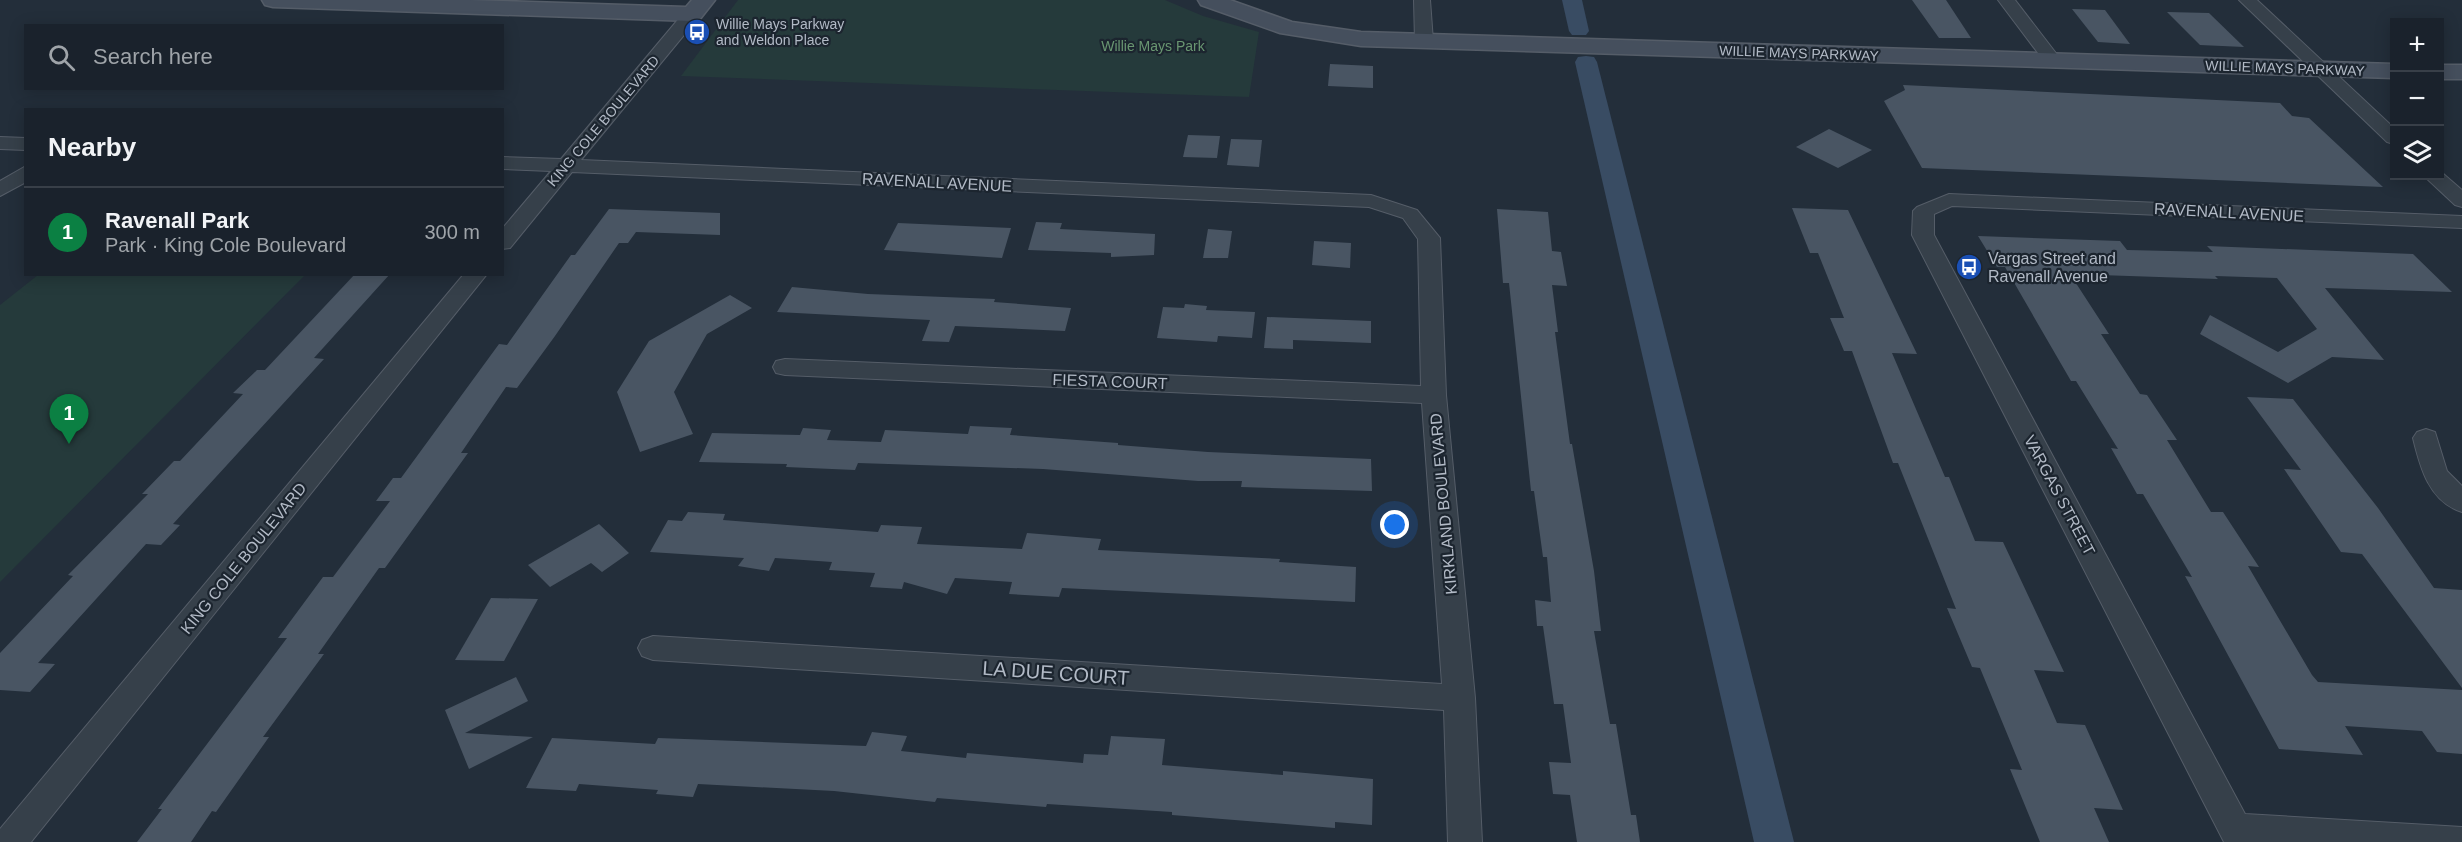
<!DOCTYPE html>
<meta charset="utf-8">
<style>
:root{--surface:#1a222c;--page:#272f38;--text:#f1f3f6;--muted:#9fa4a9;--line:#383f48;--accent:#0b8043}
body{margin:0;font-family:Arial,sans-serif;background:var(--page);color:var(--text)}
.controls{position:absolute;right:18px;top:18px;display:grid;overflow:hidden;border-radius:0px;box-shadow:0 3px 15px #0003}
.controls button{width:54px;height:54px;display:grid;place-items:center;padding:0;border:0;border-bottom:2px solid var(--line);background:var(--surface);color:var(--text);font:30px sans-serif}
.you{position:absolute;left:1395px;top:525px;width:21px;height:21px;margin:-15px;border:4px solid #fff;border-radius:50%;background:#1a73e8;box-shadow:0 0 0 9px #1a73e833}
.badge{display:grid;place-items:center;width:39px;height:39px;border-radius:50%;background:var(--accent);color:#fff;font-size:20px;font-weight:700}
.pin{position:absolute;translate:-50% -50px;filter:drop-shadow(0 2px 3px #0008)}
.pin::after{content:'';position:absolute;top:32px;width:21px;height:18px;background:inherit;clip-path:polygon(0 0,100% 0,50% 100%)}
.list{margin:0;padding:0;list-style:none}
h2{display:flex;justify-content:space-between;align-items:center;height:78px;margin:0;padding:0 24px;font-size:26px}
h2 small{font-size:20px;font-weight:400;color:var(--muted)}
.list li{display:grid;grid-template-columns:39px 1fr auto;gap:18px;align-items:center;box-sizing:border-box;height:90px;padding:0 24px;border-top:2px solid var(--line)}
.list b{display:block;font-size:22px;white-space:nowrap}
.list p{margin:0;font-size:20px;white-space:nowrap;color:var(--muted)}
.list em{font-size:20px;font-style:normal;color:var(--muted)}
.icon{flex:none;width:33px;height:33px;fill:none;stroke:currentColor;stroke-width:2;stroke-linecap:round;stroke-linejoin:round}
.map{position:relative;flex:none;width:2462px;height:842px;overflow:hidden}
.search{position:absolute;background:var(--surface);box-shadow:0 3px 15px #0003;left:24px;top:24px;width:480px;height:66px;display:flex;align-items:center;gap:15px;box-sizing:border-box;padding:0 21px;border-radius:0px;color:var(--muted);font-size:22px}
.panel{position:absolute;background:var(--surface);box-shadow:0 3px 15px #0003;left:24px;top:108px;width:480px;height:168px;border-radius:0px}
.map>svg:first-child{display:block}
.green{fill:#253a3b}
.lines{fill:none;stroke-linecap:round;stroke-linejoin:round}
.canal{fill:#394c63;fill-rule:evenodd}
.building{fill:#495563}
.street-casing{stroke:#555d68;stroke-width:2}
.secondary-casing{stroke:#555d68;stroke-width:3}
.street{fill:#36404a;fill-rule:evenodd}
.secondary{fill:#454f5d;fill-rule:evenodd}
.labels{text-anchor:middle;stroke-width:4.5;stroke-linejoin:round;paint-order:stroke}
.far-poi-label{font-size:14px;fill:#b2bac6;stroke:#1c252f;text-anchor:start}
.far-park-label{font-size:14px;fill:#699671;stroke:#1c252f}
.far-street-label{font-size:14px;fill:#b2bac6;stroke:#1c252f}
.street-label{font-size:16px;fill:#b2bac6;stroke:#1c252f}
.poi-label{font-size:16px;fill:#b2bac6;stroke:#1c252f;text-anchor:start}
.near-street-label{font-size:20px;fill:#b2bac6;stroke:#1c252f}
</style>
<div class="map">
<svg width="2462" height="842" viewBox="0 0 2462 842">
<rect width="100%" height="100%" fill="#232e3a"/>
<g class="green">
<path d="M738 0H1165L1203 16 1259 32 1249 97 681 76Z"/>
<path d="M38 275H305L0 582V305Z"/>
</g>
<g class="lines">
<g class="canal">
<path d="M1562 0H1582L1589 31 1586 35H1572L1569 31Z"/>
<path d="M1586 56 1594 57 1597 62 1794 842H1754L1575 62 1578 57Z"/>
</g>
</g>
<g class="building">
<path d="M1912 0H1946L1971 38H1939Z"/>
<path d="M2072 9 2105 10 2130 44 2098 42Z"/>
<path d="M2167 12 2209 13 2244 47 2200 45Z"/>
<path d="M1330 64 1373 66V88L1328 86Z"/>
<path d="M1903 85 2280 103 2292 116 2309 118 2383 187 1922 168 1884 101 1905 90Z"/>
<path d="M1829 129 1872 150 1838 168 1796 147Z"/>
<path d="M1188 135 1220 136 1217 158 1183 157Z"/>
<path d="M1231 139 1262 140 1259 167 1227 165Z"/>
<path d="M1792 208 1848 210 1917 354 1892 353 1945 477H1949L1975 541 2003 542 2064 672 2034 670 2057 723 2085 725 2123 810 2094 808 2109 842H2040L2010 769 2022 770 1980 668 1972 667 1947 608 1956 609 1898 463H1893L1852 351H1844L1830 318H1844L1818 253H1810Z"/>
<path d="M609 209 720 213V235L636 232 628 243H619L555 336 517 388 506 387 461 453H468L385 568H379L318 654H324L263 737H269L216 812 212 811 191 842H137L162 809H158L287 638H278L323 577H333L390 501H376L393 478H401L499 344 507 345 571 255H575Z"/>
<path d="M1497 209 1548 212 1552 251 1561 252 1567 286 1552 285 1558 332H1555L1570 444H1572L1594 571 1601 631H1594L1610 724H1616L1631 815H1636L1640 842H1577L1570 795 1553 794 1549 762 1571 763 1563 704H1554L1543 626H1537L1535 600 1551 602 1547 557H1543L1534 491H1531L1509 283H1503Z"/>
<path d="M1036 222 1062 223 1060 229 1155 234 1154 255 1111 257V253L1028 250Z"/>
<path d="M898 223 1011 228 1002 258 884 250Z"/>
<path d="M1208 229 1232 231 1228 258H1203Z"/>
<path d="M1978 236 2120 241 2127 250 2213 252 2207 246 2413 254 2452 292 2325 288 2384 360 2332 357 2288 383 2200 334 2210 315 2278 352 2317 329 2277 278 2215 276 2218 279 2070 274 2109 334H2101L2140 394 2147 395 2177 440H2167L2211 512H2223L2259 567 2248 566 2312 675 2318 682 2462 690V754L2437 752 2422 731 2345 726 2363 755 2279 749 2185 576 2192 577 2143 494H2137L2111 448 2118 449 2076 381H2071L2005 267H1997Z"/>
<path d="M1314 241 1351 243 1350 268 1312 265Z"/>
<path d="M355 274H390L314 358 324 359 173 524 180 525 161 545 146 544 38 663 55 664 30 692 0 690V653L73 576 68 575 148 494H142L174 461H180L243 394 233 393 257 370H265Z"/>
<path d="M792 287 868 294 995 299 994 302 1071 308 1065 331 955 326 949 342 922 341 930 320 777 312Z"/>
<path d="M730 295 752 308 707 334 674 392 693 434 640 452 617 392 649 341Z"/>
<path d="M1185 304 1207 306 1206 310 1255 312 1252 338 1218 336 1217 342 1157 338 1163 307 1184 308Z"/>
<path d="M1267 317 1371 321V343L1293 340V349L1264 348Z"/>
<path d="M2247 397 2293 399 2378 508 2434 588 2462 590V688L2362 554 2341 552 2284 469 2301 470Z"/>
<path d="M970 426 1012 428 1010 435 1118 443V445L1208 452 1371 459 1372 491 1241 487 1242 481H1198L1043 469 858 463 855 470 786 467 787 464 699 462 712 433 800 435 803 428 831 430 827 440 881 442 885 430 968 434Z"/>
<path d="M688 512 725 514 723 520 878 532 881 525 922 527 917 544 1022 549 1027 533 1101 539 1098 550 1280 559 1279 562 1356 567 1355 602 1062 588 1059 597 1009 594 1012 582 955 578 947 594 904 582 902 589 870 587 875 573 829 570 832 562 775 558 769 571 738 566 744 558 650 552 668 520 682 521Z"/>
<path d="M599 524 629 553 602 572 591 563 550 587 528 565Z"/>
<path d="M491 598 538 599 504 661 455 660Z"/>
<path d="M516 677 528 701 465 733 533 737 469 769 445 710Z"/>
<path d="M872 732 907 736 901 751 966 758 967 753 1083 763 1084 754 1108 755 1111 736 1165 739 1162 765 1283 775V771L1373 779 1372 825 1335 822V828L1172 815V812L1047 804 1046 807 937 798 935 802 834 791 698 784 693 797 656 794 658 790 579 784 576 791 526 788 552 738 655 744 658 738 866 746Z"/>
</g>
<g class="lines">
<g class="street-casing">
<g id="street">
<path d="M1414 0H1430L1433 41 1430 45 1424 46 1415 41Z"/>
<path d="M1998 0H2015L2062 61 2059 65H2047Z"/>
<path d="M2239 0H2257L2394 128V144L2387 142Z"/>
<path d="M692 9 701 14 698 18 581 160 1371 195 1417 210 1440 238 1446 395 1475 698 1482 842H1448L1444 710 653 660 642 656 638 648 642 640 653 636 1442 684 1422 403 785 375 776 373 773 367 776 361 785 359 1421 386 1418 239 1403 218 1369 207 572 172 510 248 502 249V229L551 171 502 169V157L561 159 686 10Z"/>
<path d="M0 137 26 138V150L0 149Z"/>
<path d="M26 166V182L0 196V181Z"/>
<path d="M2440 171 2462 190V207L2455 205 2424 176H2440Z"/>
<path d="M1949 194 2462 216V228L1952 206 1934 214V235L2245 814 2462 827V842H2224L1912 235 1913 211 1917 207Z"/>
<path d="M464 274H487L31 842H0V829Z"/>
<path d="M2426 429 2435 432 2447 471 2462 486V512C2429 502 2420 467 2413 438L2417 432Z"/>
</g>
</g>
<g class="secondary-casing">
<g id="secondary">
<path d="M262 0H470L686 7 692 0H715L700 19 692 21 273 7 265 5Z"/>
<path d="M1198 0H1230L1292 22 1361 32 2394 64V78L1361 46 1280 33 1201 5Z"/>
<rect x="2440" y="65" width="22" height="14"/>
</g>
</g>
<use href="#street" class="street"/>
<use href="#secondary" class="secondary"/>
</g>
<defs>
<g id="bus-disc" transform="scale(1.35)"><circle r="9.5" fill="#1a4fb4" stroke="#1c252f"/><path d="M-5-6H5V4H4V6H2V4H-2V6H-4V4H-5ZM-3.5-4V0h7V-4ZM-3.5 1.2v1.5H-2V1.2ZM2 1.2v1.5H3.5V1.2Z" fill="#fff"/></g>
</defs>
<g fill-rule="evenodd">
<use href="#bus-disc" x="697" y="32"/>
<use href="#bus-disc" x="1969" y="267"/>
</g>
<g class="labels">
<g class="far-poi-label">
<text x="716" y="29">Willie Mays Parkway<tspan x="716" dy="16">and Weldon Place</tspan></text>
</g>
<g class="far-park-label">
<text x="1153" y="51">Willie Mays Park</text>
</g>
<g class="far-street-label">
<text transform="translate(1799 53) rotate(2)" y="5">WILLIE MAYS PARKWAY</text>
<text transform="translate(2285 68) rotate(2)" y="5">WILLIE MAYS PARKWAY</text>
<text transform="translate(603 121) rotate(-50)" y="5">KING COLE BOULEVARD</text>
</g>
<g class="street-label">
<text transform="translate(937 182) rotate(3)" y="6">RAVENALL AVENUE</text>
<text transform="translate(2229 212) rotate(3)" y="6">RAVENALL AVENUE</text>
<text transform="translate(1110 381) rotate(2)" y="6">FIESTA COURT</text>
<text transform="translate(2060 495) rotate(62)" y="6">VARGAS STREET</text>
<text transform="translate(1443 504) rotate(-95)" y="6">KIRKLAND BOULEVARD</text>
<text transform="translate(243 558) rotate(-51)" y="6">KING COLE BOULEVARD</text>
</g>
<g class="poi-label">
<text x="1988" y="264">Vargas Street and<tspan x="1988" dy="18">Ravenall Avenue</tspan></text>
</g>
<g class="near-street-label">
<text transform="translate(1056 673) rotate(4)" y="7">LA DUE COURT</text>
</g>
</g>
</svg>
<div class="controls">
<button>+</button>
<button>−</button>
<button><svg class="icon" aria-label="layers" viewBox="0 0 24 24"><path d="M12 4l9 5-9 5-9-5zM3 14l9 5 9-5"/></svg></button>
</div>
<div class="you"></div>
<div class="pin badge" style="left:69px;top:444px">1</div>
<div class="search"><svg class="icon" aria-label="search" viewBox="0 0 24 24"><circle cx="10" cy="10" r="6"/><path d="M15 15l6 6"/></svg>Search here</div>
<section class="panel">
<h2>Nearby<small></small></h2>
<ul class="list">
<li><span class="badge">1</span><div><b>Ravenall Park</b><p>Park · King Cole Boulevard</p></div><em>300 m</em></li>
</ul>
</section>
</div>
